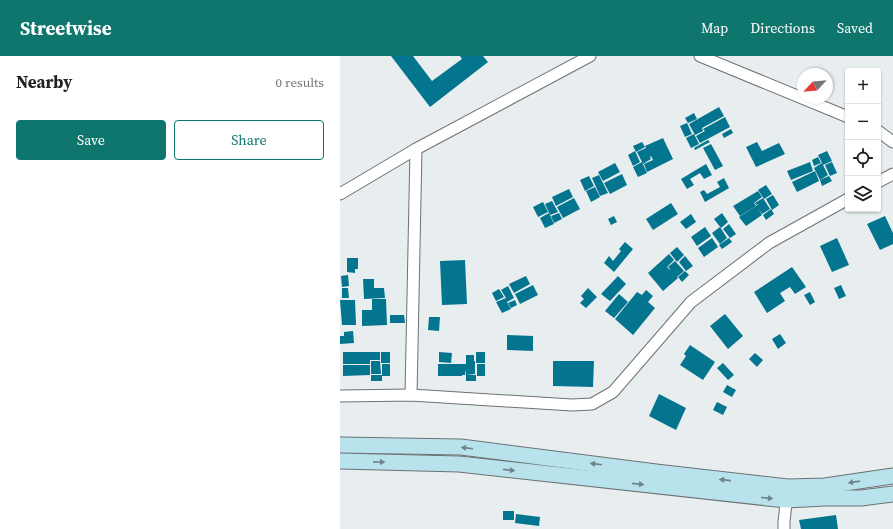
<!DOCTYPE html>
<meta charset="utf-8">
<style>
:root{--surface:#fff;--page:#f2f2f2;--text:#202124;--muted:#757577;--line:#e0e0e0;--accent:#0f766e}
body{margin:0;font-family:"Source Serif 4",serif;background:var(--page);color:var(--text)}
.controls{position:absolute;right:12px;top:12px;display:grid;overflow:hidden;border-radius:4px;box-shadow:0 1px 3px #0004}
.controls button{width:36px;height:36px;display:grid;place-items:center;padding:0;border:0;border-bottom:1px solid var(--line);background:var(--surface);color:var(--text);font:20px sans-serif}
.compass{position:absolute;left:457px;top:12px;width:36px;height:36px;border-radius:50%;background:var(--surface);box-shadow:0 1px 3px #0004;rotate:244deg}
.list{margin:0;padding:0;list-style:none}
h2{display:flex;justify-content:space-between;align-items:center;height:52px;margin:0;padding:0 16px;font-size:17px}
h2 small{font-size:13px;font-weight:400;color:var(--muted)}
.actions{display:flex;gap:8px;padding:12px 16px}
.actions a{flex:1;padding:9px 0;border:1px solid var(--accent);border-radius:4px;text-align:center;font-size:14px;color:var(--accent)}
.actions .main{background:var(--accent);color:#fff}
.icon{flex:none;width:22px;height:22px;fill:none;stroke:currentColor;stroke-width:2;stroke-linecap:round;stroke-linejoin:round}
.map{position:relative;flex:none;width:553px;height:473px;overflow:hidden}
header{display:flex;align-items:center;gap:24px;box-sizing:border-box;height:56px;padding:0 20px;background:var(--accent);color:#fff}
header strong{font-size:19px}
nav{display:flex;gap:22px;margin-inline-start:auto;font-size:14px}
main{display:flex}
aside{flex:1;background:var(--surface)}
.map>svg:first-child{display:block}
.building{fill:#04758f}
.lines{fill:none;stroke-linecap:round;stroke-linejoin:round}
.street-casing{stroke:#6d7173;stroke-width:13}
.secondary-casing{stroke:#6d7173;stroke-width:17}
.street{stroke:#fff;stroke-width:11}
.secondary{stroke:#b8e3ed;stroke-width:15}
.oneway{fill:#6e848a}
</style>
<header>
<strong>Streetwise</strong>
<nav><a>Map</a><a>Directions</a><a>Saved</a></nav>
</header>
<main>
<aside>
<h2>Nearby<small>0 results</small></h2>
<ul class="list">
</ul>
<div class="actions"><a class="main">Save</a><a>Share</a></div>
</aside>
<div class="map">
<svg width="553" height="473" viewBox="0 0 553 473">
<rect width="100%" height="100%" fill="#e8edef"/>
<g class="building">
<path d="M51 0H73L92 25 122 3 120 0H143L148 6 90 51Z"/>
<path d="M379 51 384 60 362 72 363 75 355 79 349 68Z"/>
<path d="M354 57 357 63 348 67 345 62Z"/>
<path d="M385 61 390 71 360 87 356 80 365 75 363 73Z"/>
<path d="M347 67 352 78 345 81 340 70Z"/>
<path d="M391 73 393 77 384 82 382 78Z"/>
<path d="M354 78 359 88 351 92 346 82Z"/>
<path d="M323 82 333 103 307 116 304 108 313 104 311 100 310 101 311 103 303 108 297 96 306 92 305 90Z"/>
<path d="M368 84 370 86 355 94 354 92Z"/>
<path d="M302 86 305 91 296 96 293 90Z"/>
<path d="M417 86 422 95 439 87 445 98 416 111 406 91Z"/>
<path d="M371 88 383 110 375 114 363 92Z"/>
<path d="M295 95 300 106 293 110 288 99Z"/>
<path d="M487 95 492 105 483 109 478 99Z"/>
<path d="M478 101 481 107 474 110 472 104Z"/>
<path d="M302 106 307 117 298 121 293 111Z"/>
<path d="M470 106 473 115 451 124 447 115Z"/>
<path d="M492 106 497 117 490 120 485 109Z"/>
<path d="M275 107 280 116 263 125 258 116Z"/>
<path d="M482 107 488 119 480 124 474 112Z"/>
<path d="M366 108 372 119 364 123 360 117 350 123 354 129 347 133 341 123Z"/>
<path d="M475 115 479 125 457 136 452 126Z"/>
<path d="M282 118 287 129 270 138 264 127Z"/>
<path d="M259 119 268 137 260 140 252 122Z"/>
<path d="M249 120 254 130 245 135 240 124Z"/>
<path d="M489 120 492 125 482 130 480 124Z"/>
<path d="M384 122 389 132 365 146 360 136 364 134 367 138 380 131 377 126Z"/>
<path d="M426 129 432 138 424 143 418 134Z"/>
<path d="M255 131 260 141 251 146 246 135Z"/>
<path d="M229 133 233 141 216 150 212 141Z"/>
<path d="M418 135 422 141 414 147 416 150 400 160 393 150Z"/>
<path d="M433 139 439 149 432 154 426 143Z"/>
<path d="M234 142 240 153 223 162 217 151Z"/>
<path d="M423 142 430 153 422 158 418 152 422 159 406 170 399 161 419 148 416 149 415 147Z"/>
<path d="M212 145 218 156 210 159 205 148Z"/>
<path d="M203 146 208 156 198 161 193 151Z"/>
<path d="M331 147 338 158 313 174 306 163Z"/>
<path d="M431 153 434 158 426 164 423 159Z"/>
<path d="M209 157 214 168 205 172 200 162Z"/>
<path d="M219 157 222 163 214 167 211 160Z"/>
<path d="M382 157 388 166 381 172 374 163Z"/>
<path d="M351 158 356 166 346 173 340 166Z"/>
<path d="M274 160 277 166 271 169 268 163Z"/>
<path d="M545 160 553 177V188L540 194 527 168Z"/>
<path d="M389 168 396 178 390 182 383 173Z"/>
<path d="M365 171 371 180 357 190 351 181Z"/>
<path d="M380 171 387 182 380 188 372 177Z"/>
<path d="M372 182 378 191 364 201 358 192Z"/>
<path d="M389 182 392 186 382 193 379 189Z"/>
<path d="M497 182 509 209 492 216 480 190Z"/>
<path d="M285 186 293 193 274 216 264 207 269 200 273 205 281 195 279 193Z"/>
<path d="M337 191 344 199 337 206 330 197Z"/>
<path d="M329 198 334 204 327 211 330 214V213L328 211 335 205 344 215 337 221 338 222 323 235 308 217Z"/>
<path d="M345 200 353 210 346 215 339 206Z"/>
<path d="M7 202H18V213H15V217L7 216Z"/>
<path d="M125 204 127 248 102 249 100 205Z"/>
<path d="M452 211 466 231 455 238 450 231 440 237 445 245 427 257 414 236Z"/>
<path d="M345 215 349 219 342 226 338 221Z"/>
<path d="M8 219 9 230 2 231 1 220Z"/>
<path d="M186 220 190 228 174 237 169 228Z"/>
<path d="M278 220 286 228 270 245 261 238Z"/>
<path d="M23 223H34V232H44L45 242 24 243Z"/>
<path d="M193 229 198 239 180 248 175 238Z"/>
<path d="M501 229 506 240 499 243 494 232Z"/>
<path d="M168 230 174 242 167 246 171 253 162 257 156 246 166 242 161 234Z"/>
<path d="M2 232H8L9 242H2Z"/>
<path d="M248 232 257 241 246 252 240 247 244 243 241 240Z"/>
<path d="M159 233 164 241 156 245 152 237Z"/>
<path d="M306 234 313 240 308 246 315 252 293 279 275 263 297 236 302 239Z"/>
<path d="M470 236 475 246 470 249 464 239Z"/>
<path d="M279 238 288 246 274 262 265 255Z"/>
<path d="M32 243H46L47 269 22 270V254H32Z"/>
<path d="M0 244H15L16 269H2Z"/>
<path d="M175 244 177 249 171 252 168 247Z"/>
<path d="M385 258 403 280 388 293 370 270Z"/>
<path d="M50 259H64L65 267H50Z"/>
<path d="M89 261H100L99 275 88 274Z"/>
<path d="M13 275 14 287 0 288V280H4V276Z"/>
<path d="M440 278 446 287 438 293 432 283Z"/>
<path d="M167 279 193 280V295L167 294Z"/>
<path d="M350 289 375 306 363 324 340 309 346 300 344 298Z"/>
<path d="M3 296H40V304H30V308H3Z"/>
<rect x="41" y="296" width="9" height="11"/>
<path d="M99 296 112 297 111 307 99 306Z"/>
<rect x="136" y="296" width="9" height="11"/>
<path d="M415 297 423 304 417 311 409 303Z"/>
<rect x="126" y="299" width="8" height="6"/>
<path d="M31 305H40L41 318H31Z"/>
<path d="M126 305H135V318L126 319 125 313V319H122V320H98V308H126Z"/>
<path d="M213 305H254L253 331 213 330Z"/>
<path d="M383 307 394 319 388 324 377 312Z"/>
<rect x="42" y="308" width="8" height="12"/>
<rect x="137" y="308" width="8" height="12"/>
<path d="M3 309H30V319L3 320Z"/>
<rect x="31" y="319" width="11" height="6"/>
<rect x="126" y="319" width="10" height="6"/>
<path d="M387 329 396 334 392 341 383 336Z"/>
<path d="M319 338 346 352 336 374 309 360Z"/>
<path d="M377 346 387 351 383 359 373 354Z"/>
<rect x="163" y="455" width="11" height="9"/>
<path d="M176 458 200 461 199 470 175 467Z"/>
<path d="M496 459 498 473H461L459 464Z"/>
</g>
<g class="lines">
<g class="street-casing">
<g id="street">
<path d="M360 0 508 61"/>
<path d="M538 75 553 86"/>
<path d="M538 126 553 118"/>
<path d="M0 138 76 93 250 0"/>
<path d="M71 339 76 93"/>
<path d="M0 340 71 339 232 349 252 348 273 336 351 246 429 187 508 143"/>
<path d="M444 473V466L447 438"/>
</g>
</g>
<g class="secondary-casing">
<g id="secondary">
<path d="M0 389 121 391 316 416 448 431 485 430 553 420"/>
<path d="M0 405 119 408 446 444 485 442H521L553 438"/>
</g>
</g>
<use href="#street" class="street"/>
<use href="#secondary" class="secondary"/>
</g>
<defs><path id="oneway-solid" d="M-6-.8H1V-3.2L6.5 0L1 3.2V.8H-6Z"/></defs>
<g class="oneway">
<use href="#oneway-solid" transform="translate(127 392) rotate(-173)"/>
<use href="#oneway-solid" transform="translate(39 406) rotate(1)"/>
<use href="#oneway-solid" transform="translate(256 408) rotate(-173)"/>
<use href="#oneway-solid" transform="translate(169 414) rotate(6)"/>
<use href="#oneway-solid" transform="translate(385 424) rotate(-174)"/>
<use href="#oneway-solid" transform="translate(514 426) rotate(172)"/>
<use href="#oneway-solid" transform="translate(298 428) rotate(6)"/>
<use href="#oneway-solid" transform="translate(427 442) rotate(6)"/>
</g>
</svg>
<div class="controls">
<button>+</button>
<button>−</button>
<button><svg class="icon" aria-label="locate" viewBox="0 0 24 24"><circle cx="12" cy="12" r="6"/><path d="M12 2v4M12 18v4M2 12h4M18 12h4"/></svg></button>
<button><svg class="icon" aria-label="layers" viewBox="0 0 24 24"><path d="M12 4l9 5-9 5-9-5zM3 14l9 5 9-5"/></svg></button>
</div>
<svg class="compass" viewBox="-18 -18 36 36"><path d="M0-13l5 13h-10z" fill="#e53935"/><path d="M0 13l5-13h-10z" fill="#757577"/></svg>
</div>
</main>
